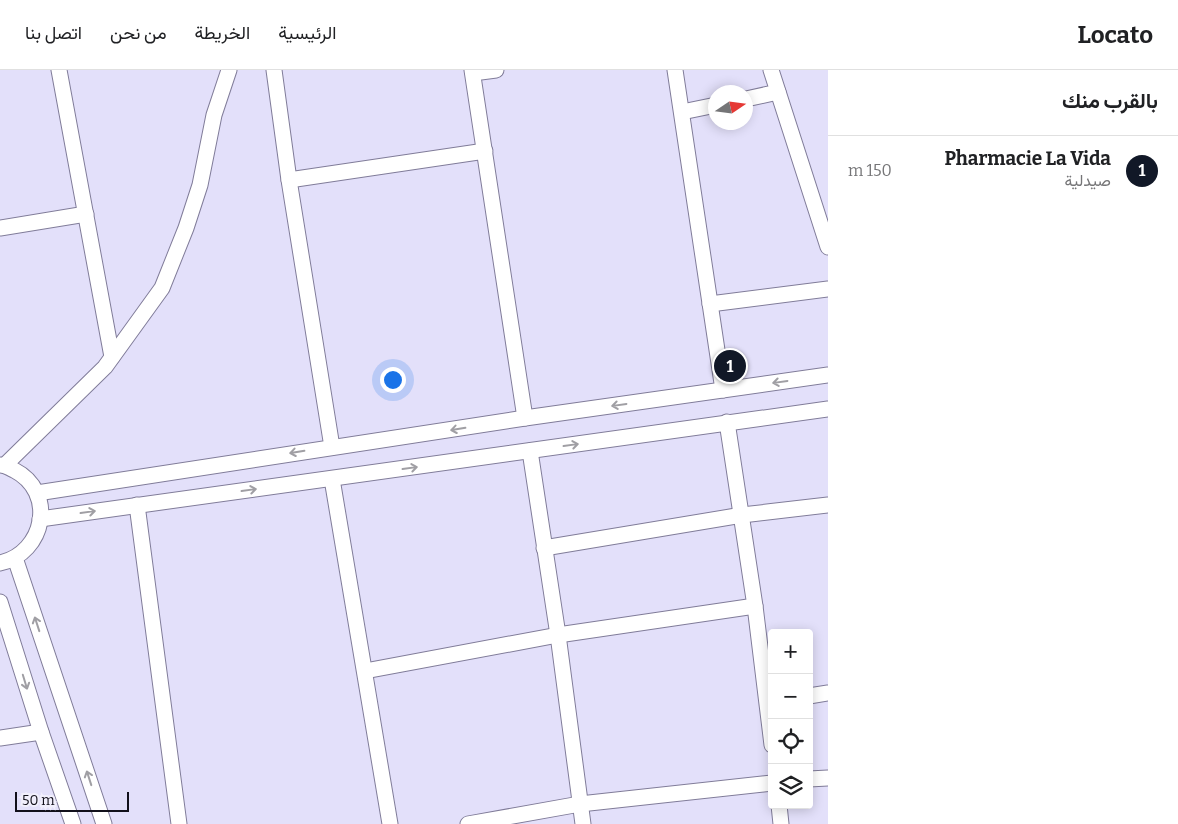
<!DOCTYPE html>
<html lang="ar">
<meta charset="utf-8">
<style>
:root{--surface:#fff;--page:#f2f2f2;--text:#202124;--muted:#757577;--line:#e0e0e0;--accent:#111827}
body{margin:0;font-family:Bitter,Vazirmatn,serif;background:var(--page);color:var(--text);direction:rtl}
.controls{position:absolute;right:15px;bottom:15px;display:grid;overflow:hidden;border-radius:5px;box-shadow:0 2px 12px #0003}
.controls button{width:45px;height:45px;display:grid;place-items:center;padding:0;border:0;border-bottom:1px solid var(--line);background:var(--surface);color:var(--text);font:25px sans-serif}
.compass{position:absolute;left:708px;top:15px;width:45px;height:45px;border-radius:50%;background:var(--surface);box-shadow:0 2px 12px #0003;rotate:77deg}
.scale{position:absolute;left:15px;bottom:12px;width:114px;box-sizing:border-box;padding-left:5px;border:2px solid #12101b;border-top:0;font-size:14px;line-height:18px;white-space:nowrap;color:#12101b;-webkit-text-stroke:4px #f1effc;paint-order:stroke}
.you{position:absolute;left:392px;top:309px;width:18px;height:18px;margin:-12px;border:4px solid #fff;border-radius:50%;background:#1a73e8;box-shadow:0 0 0 8px #1a73e833}
.badge{display:grid;place-items:center;width:32px;height:32px;border-radius:50%;background:var(--accent);color:#fff;font-size:16px;font-weight:700}
.pin{position:absolute;translate:-50% -50%;border:2px solid #fff;box-shadow:0 1px 5px #0006}
.list{margin:0;padding:0;list-style:none}
h2{display:flex;justify-content:space-between;align-items:center;height:65px;margin:0;padding:0 20px;font-size:21px}
h2 small{font-size:16px;font-weight:400;color:var(--muted)}
.list li{display:grid;grid-template-columns:32px 1fr auto;gap:15px;align-items:center;box-sizing:border-box;height:70px;padding:0 20px;border-top:1px solid var(--line)}
.list b{display:block;font-size:19px;white-space:nowrap}
.list p{margin:0;font-size:16px;white-space:nowrap;color:var(--muted)}
.list em{font-size:16px;font-style:normal;color:var(--muted)}
.icon{flex:none;width:28px;height:28px;fill:none;stroke:currentColor;stroke-width:2;stroke-linecap:round;stroke-linejoin:round}
.map{position:relative;flex:none;width:828px;height:754px;overflow:hidden;direction:ltr}
header{display:flex;align-items:center;gap:30px;box-sizing:border-box;height:70px;padding:0 25px;background:var(--surface);border-bottom:1px solid var(--line)}
header strong{font-size:24px}
nav{display:flex;gap:28px;margin-inline-start:auto;font-size:18px}
main{display:flex}
aside{flex:1;background:var(--surface)}
.map>svg:first-child{display:block}
.lines{fill:none;stroke-linecap:round;stroke-linejoin:round}
.minor-casing{stroke:#807c99;stroke-width:17}
.minor{stroke:#fff;stroke-width:15}
.oneway{stroke:#a09fa4}
</style>
<header>
<strong>Locato</strong>
<nav><a>الرئيسية</a><a>الخريطة</a><a>من نحن</a><a>اتصل بنا</a></nav>
</header>
<main>
<aside>
<h2>بالقرب منك<small></small></h2>
<ul class="list">
<li><span class="badge">1</span><div><b>Pharmacie La Vida</b><p>صيدلية</p></div><em>150 m</em></li>
</ul>
</aside>
<div class="map">
<svg width="828" height="754" viewBox="0 0 828 754">
<rect width="100%" height="100%" fill="#e3e0fa"/>
<g class="lines">
<g class="minor-casing">
<g id="minor">
<path d="M59 0 112 287"/>
<path d="M274 0 289 110 332 377"/>
<path d="M472 0 525 348"/>
<path d="M675 0 723 320"/>
<path d="M771 0 828 177"/>
<path d="M473 3 496 0"/>
<path d="M746 29 778 22"/>
<path d="M682 42 716 35"/>
<path d="M289 110 485 81"/>
<path d="M0 158 86 144"/>
<path d="M710 234 828 219"/>
<path d="M727 352 755 536 772 675"/>
<path d="M530 381 558 565 583 754"/>
<path d="M0 395C6 395 9 398 14 400 57 422 45 483 0 493"/>
<path d="M5 395 105 297 162 218 186 158 200 115 214 45 229 0"/>
<path d="M332 409 390 754"/>
<path d="M37 423 525 348 828 305"/>
<path d="M137 435 179 754"/>
<path d="M40 449 828 339"/>
<path d="M544 478 742 445 828 435"/>
<path d="M15 488 104 754"/>
<path d="M0 532 41 662 73 754"/>
<path d="M365 601 558 565 755 536"/>
<path d="M809 626 828 623"/>
<path d="M0 668 41 662"/>
<path d="M809 709 828 708"/>
<path d="M779 735 781 754"/>
<path d="M468 754 580 734 772 713"/>
</g>
</g>
<use href="#minor" class="minor"/>
</g>
<defs><path id="oneway-shaft" d="M-6 0H5M1.5-3L5.5 0L1.5 3" fill="none" stroke-width="1.6" stroke-linecap="round" stroke-linejoin="round" transform="scale(1.25)"/></defs>
<g class="oneway">
<use href="#oneway-shaft" transform="translate(780 312) rotate(172)"/>
<use href="#oneway-shaft" transform="translate(619 335) rotate(172)"/>
<use href="#oneway-shaft" transform="translate(458 359) rotate(171)"/>
<use href="#oneway-shaft" transform="translate(571 375) rotate(-8)"/>
<use href="#oneway-shaft" transform="translate(297 382) rotate(171)"/>
<use href="#oneway-shaft" transform="translate(410 398) rotate(-8)"/>
<use href="#oneway-shaft" transform="translate(249 420) rotate(-8)"/>
<use href="#oneway-shaft" transform="translate(88 442) rotate(-8)"/>
<use href="#oneway-shaft" transform="translate(37 554) rotate(-108)"/>
<use href="#oneway-shaft" transform="translate(25 612) rotate(73)"/>
<use href="#oneway-shaft" transform="translate(89 708) rotate(-108)"/>
</g>
</svg>
<div class="controls">
<button>+</button>
<button>−</button>
<button><svg class="icon" aria-label="locate" viewBox="0 0 24 24"><circle cx="12" cy="12" r="6"/><path d="M12 2v4M12 18v4M2 12h4M18 12h4"/></svg></button>
<button><svg class="icon" aria-label="layers" viewBox="0 0 24 24"><path d="M12 4l9 5-9 5-9-5zM3 14l9 5 9-5"/></svg></button>
</div>
<svg class="compass" viewBox="-18 -18 36 36"><path d="M0-13l5 13h-10z" fill="#e53935"/><path d="M0 13l5-13h-10z" fill="#757577"/></svg>
<div class="scale">50 m</div>
<div class="you"></div>
<div class="pin badge" style="left:730px;top:296px">1</div>
</div>
</main>
